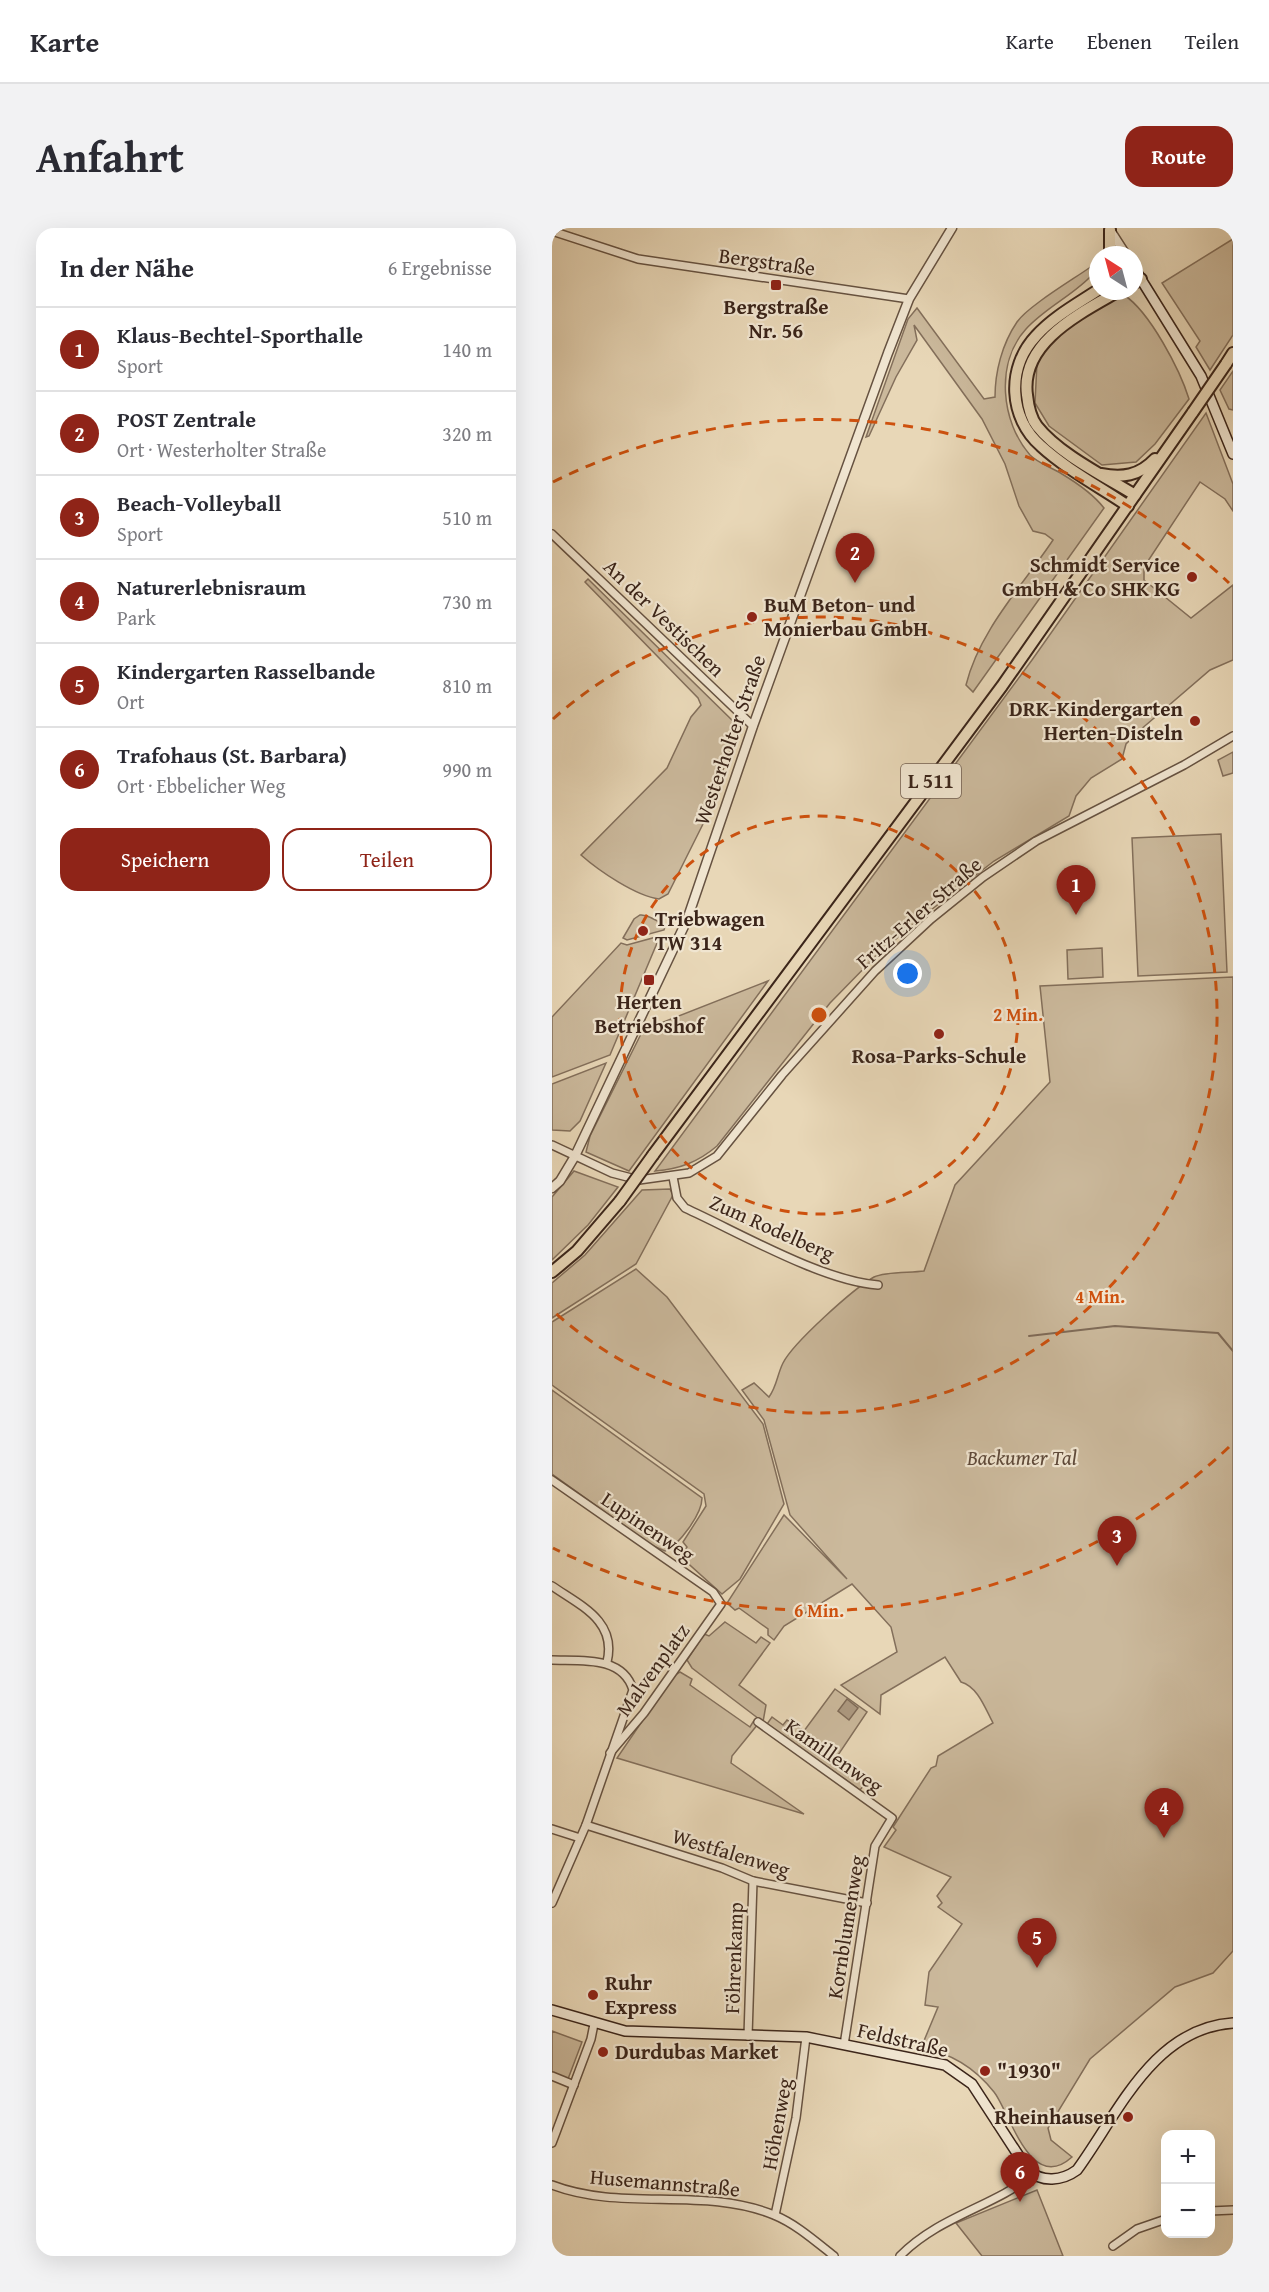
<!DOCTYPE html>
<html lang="de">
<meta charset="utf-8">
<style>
:root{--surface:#fff;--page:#f2f2f3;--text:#2b2b33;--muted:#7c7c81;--line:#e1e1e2;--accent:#8f2418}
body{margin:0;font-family:"Gentium Book Plus",serif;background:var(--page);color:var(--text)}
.controls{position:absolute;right:18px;bottom:18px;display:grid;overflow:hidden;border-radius:12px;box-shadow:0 6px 24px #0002}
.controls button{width:54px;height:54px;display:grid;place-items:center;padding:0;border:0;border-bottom:2px solid var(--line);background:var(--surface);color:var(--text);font:30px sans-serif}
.compass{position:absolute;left:537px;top:18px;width:54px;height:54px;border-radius:50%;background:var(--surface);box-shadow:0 6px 24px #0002;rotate:324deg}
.you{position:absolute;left:356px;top:746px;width:21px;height:21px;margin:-15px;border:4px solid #fff;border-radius:50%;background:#1a73e8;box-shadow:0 0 0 9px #1a73e833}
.badge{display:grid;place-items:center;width:39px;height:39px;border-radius:50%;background:var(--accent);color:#fff;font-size:20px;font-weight:700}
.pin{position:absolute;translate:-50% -50px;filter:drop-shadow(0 2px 3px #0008)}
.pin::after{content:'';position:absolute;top:32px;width:21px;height:18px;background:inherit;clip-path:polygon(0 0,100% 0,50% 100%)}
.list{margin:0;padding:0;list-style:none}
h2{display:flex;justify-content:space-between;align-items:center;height:78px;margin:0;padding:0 24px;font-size:26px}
h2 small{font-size:20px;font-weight:400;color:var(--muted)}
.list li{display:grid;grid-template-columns:39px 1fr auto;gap:18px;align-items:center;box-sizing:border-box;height:84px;padding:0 24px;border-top:2px solid var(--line)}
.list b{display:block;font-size:22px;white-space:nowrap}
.list p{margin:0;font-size:20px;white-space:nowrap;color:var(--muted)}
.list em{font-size:20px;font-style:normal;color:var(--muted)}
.actions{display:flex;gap:12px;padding:18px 24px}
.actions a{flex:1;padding:14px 0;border:2px solid var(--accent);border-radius:18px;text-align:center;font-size:21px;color:var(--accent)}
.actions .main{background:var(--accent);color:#fff}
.map{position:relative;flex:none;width:681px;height:2028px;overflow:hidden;border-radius:18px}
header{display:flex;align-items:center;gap:36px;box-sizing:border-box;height:84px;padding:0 30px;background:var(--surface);border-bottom:2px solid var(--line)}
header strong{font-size:28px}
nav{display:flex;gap:33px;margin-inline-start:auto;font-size:21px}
.intro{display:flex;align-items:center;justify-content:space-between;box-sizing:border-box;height:144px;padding:0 36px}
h1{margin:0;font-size:42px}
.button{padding:15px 27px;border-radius:18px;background:var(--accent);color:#fff;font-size:21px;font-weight:700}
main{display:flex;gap:36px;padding:0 36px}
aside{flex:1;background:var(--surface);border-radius:18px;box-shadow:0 6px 24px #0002}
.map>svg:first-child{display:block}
.green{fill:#cbb99c;stroke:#836f5b;stroke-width:1.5}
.water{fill:#ad9a82;stroke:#7f6b58;stroke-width:1.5}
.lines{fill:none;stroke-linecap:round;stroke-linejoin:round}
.stream{stroke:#7f6b58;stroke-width:2}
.minor-casing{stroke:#665241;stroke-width:10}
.tertiary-casing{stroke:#665241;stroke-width:11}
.secondary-casing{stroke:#3b251a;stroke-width:12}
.primary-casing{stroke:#3b251a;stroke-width:14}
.trunk-casing{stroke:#3b251a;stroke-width:14}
.minor{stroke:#f0e5d0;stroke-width:7}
.tertiary{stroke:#f0e5d0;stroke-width:8}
.secondary{stroke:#f0e5d0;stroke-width:9}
.primary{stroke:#e8d7b7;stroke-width:10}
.trunk{stroke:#e8d7b7;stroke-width:10}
.primary-bridge-casing{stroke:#3b251a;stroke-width:14;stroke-linecap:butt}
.trunk-bridge-casing{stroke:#3b251a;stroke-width:14;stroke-linecap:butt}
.primary-bridge{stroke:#e8d7b7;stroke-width:10}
.trunk-bridge{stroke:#e8d7b7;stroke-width:10}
.ring{fill:none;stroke:#ce510e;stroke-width:3;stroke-dasharray:10 8}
.poi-dot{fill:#8f2418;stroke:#f0e5d0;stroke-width:2}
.labels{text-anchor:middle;stroke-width:4.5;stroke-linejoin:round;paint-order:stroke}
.shield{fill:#f0e5d0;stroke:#715f51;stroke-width:1.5}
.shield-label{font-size:20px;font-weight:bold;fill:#3b251a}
.street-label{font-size:21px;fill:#3b251a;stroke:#f0e5d0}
.poi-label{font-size:21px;font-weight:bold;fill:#3b251a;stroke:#f0e5d0;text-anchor:start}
.park-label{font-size:21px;font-style:italic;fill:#5f4a3a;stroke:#f0e5d0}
.centre{fill:#ce510e;stroke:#f0e5d0;stroke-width:3}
.ring-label{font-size:18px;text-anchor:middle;font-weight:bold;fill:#ce510e;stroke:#f0e5d0;stroke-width:4.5;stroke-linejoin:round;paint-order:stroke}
</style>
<header>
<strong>Karte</strong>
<nav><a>Karte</a><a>Ebenen</a><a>Teilen</a></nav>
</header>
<div class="intro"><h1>Anfahrt</h1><a class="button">Route</a></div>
<main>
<aside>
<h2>In der Nähe<small>6 Ergebnisse</small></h2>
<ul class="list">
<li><span class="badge">1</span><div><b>Klaus-Bechtel-Sporthalle</b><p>Sport</p></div><em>140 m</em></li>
<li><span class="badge">2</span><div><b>POST Zentrale</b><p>Ort · Westerholter Straße</p></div><em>320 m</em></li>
<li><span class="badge">3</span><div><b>Beach-Volleyball</b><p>Sport</p></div><em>510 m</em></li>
<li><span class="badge">4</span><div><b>Naturerlebnisraum</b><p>Park</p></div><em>730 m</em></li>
<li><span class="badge">5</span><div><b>Kindergarten Rasselbande</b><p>Ort</p></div><em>810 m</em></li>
<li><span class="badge">6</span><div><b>Trafohaus (St. Barbara)</b><p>Ort · Ebbelicher Weg</p></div><em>990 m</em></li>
</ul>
<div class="actions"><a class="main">Speichern</a><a>Teilen</a></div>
</aside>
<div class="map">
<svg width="681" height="2028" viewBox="0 0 681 2028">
<rect width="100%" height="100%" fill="#e8d7b7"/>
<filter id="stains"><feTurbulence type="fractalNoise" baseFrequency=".00333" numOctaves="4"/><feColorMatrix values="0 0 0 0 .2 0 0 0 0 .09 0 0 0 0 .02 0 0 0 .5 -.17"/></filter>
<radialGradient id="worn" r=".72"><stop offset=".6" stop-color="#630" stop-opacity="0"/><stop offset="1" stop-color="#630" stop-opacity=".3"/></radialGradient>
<g class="green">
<path d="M681 11V107L658 142 644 119 648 113 610 55Z"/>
<path d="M540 38 541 46C522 67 494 79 474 101 443 135 449 194 478 227 487 236 499 239 510 246 525 255 541 266 552 280L421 464 414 457C427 403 471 357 501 312L493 306 481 303 467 278 453 236 430 191 362 97 365 112 344 149 317 208 314 209 356 91 365 80 432 171 443 169C443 144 450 116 465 94 476 78 522 51 540 38Z"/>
<path d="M572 67C598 84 628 142 637 171L603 216 584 234 550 237 497 198 483 175 485 135 501 110 553 74Z"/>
<path d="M681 143V182L677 181 668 162Z"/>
<path d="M654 185 681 256V283L673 271 648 254 592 339V352L639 390 681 357V432L658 442 587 503 574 516 570 531 539 550 524 568 517 588 442 633 370 689 325 727 278 775 165 918C146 934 128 941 103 943L480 432Z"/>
<path d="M36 351 187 499 151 596 116 666 107 671C84 668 47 643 29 627L115 540 139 489 149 477 146 470 33 354Z"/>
<path d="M681 524V545L671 548 666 532Z"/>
<path d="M669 606 675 744 586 748 580 610Z"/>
<path d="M88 687C96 686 106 693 113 698L112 702 75 712 71 710 82 691Z"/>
<path d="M108 708 58 827 0 849V789L69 715 75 717Z"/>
<path d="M550 720 551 749 516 751 515 722Z"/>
<path d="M681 749V1723L661 1745 623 1759 538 1831 496 1900 499 1912 520 1929C478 1967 458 1884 442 1864 423 1840 400 1825 369 1820L386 1779 373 1777 377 1744 410 1696 386 1679 390 1675 385 1668 399 1649 332 1619 344 1602 341 1599 379 1540 384 1538 386 1528 441 1495C433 1480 426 1459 409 1454L393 1429 329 1467 328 1486 289 1457 345 1424 339 1399 300 1356 232 1398 222 1412 216 1407V1401L187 1380 183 1382 175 1375 232 1287 295 1351 238 1287 212 1192 190 1162 202 1155 217 1169C225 1158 225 1147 231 1135 241 1115 301 1061 322 1049 334 1043 358 1045 372 1043L403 957 498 854 488 758Z"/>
<path d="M216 753 77 943 34 924 38 908 91 802Z"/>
<path d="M54 835 28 893 18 903 0 902V856Z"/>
<path d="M22 943 66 959 36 997 0 1032V969Z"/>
<path d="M118 961 121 967 84 1036 0 1090V1055L33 1027 90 962Z"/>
<path d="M84 1041 115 1069 211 1196 232 1276 188 1351 170 1366 129 1329 135 1319 131 1314 154 1278 152 1266 0 1157V1094Z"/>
<path d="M0 1162 150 1270C150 1286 127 1317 113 1323L99 1317 0 1246Z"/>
<path d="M173 1394 204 1415 209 1409 218 1415 187 1457 214 1477 211 1494 140 1440 135 1432 152 1406 157 1408Z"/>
<path d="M128 1444 140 1451 138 1457 198 1499 201 1494 206 1496 180 1528 179 1535 252 1586 65 1530 121 1448Z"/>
<path d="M283 1461 315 1484 286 1527 311 1545 308 1551 313 1556 308 1562 215 1496 220 1489 231 1497 235 1492 252 1503Z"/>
<path d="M0 1803 30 1814 16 1851 0 1845Z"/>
<path d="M485 1962 511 2028H430L404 1995Z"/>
</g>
<path class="water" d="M295 1471 306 1480 297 1492 286 1483Z"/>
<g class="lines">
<path class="stream" d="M477 1108 563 1098 666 1105 681 1123"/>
<g class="minor-casing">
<g id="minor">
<path d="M0 3 86 31 357 71"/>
<path d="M0 306 201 498"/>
<path d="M0 917 60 945 87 952 137 945 165 928 230 847 323 743 379 691 431 649 484 613 632 537 681 508"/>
<path d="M121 949 125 970 133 980C186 1004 270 1053 326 1057"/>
<path d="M0 1252 161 1364 169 1376 92 1485 58 1525"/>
<path d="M0 1358C29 1378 65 1393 55 1434"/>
<path d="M0 1432C27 1433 71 1427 81 1462L34 1597 0 1675"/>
<path d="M206 1494 340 1590 323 1618 292 1817"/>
<path d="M34 1597 170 1640 201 1653 315 1675"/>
<path d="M0 1601 28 1610"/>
<path d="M196 1808 201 1653"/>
<path d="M0 1848 22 1857"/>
<path d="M0 1915 39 1811 42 1796"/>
<path d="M0 1957C70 1984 151 1958 222 1987 244 1996 263 2013 282 2028"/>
<path d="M658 1983 681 1982"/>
<path d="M223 1987 244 1890 254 1809"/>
<path d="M561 2018 585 2001 614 1991"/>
<path d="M348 2028C386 1989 440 1979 481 1947"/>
</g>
</g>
<g class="tertiary-casing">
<g id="tertiary">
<path d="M558 2 574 27"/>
<path d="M0 960 8 953 23 928 135 692 201 498 336 125 357 71 400 0"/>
</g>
</g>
<g class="secondary-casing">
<g id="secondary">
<path d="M582 40 649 148 681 226"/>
<path d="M0 1782 73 1803 254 1809 393 1837 420 1856 476 1942C490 1955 510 1953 525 1942 566 1886 601 1800 681 1795"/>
</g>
</g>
<g class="primary-casing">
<g id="primary">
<path d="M558 27V2"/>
<path d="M582 55 589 51"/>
<path d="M546 62C525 76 501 89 484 108 454 140 457 190 489 218 514 241 548 259 576 278"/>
<path d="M101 927 450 458 583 267C552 248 507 226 485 198 478 189 476 177 475 167 468 114 529 85 567 63"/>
<path d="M0 1044 25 1023 68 973"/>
</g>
</g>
<g class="trunk-casing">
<g id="trunk">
<path d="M674 136 681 125"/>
<path d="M549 246C570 250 587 248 603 231"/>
<path d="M583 267 641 184"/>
</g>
</g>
<use href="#minor" class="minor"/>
<use href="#tertiary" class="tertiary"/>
<use href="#secondary" class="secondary"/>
<use href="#primary" class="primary"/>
<use href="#trunk" class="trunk"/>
<g class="primary-bridge-casing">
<path id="primary-bridge" d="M68 973 101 927"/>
</g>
<g class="trunk-bridge-casing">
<path id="trunk-bridge" d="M641 184 674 136"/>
</g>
<use href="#primary-bridge" class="primary-bridge"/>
<use href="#trunk-bridge" class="trunk-bridge"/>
</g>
<g class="ring">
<circle cx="267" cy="787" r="199"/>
<path d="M1 491A398 398 0 1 1 1 1083"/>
<path d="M677 1219A596 596 0 0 1 1 1320M1 254A596 596 0 0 1 677 355"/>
</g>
<g class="poi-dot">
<rect x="218" y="51" width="12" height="12" rx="3"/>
<circle cx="640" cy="349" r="6"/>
<circle cx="200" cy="389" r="6"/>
<circle cx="643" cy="493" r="6"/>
<circle cx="91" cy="703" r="6"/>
<rect x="91" y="746" width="12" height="12" rx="3"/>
<circle cx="387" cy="806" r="6"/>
<circle cx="41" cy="1767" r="6"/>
<circle cx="51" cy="1824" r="6"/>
<circle cx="433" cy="1843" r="6"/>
<circle cx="576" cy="1889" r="6"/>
</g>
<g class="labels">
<rect class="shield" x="349" y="536" width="60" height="34" rx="4.5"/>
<g class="shield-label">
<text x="379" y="560">L 511</text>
</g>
<g class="street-label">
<text transform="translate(215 34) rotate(8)" y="7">Bergstraße</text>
<text transform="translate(112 390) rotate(44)" y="7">An der Vestischen</text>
<text transform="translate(178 512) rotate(-71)" y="7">Westerholter Straße</text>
<text transform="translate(367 685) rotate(-41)" y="7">Fritz-Erler-Straße</text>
<text transform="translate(220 1000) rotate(24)" y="7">Zum Rodelberg</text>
<text transform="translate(96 1299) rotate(34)" y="7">Lupinenweg</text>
<text transform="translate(101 1442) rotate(-54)" y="7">Malvenplatz</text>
<text transform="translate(282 1528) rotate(35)" y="7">Kamillenweg</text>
<text transform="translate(179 1625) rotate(17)" y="7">Westfalenweg</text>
<text transform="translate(294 1699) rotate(-81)" y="7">Kornblumenweg</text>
<text transform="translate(182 1730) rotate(-88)" y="7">Föhrenkamp</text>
<text transform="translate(351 1812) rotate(13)" y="7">Feldstraße</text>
<text transform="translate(225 1896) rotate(-80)" y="7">Höhenweg</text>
<text transform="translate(113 1955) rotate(5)" y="7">Husemannstraße</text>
</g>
<g class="poi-label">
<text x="224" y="86" text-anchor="middle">Bergstraße<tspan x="224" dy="24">Nr. 56</tspan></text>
<text x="628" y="344" text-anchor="end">Schmidt Service<tspan x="628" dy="24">GmbH &amp; Co SHK KG</tspan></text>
<text x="212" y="384">BuM Beton- und<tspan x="212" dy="24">Monierbau GmbH</tspan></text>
<text x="631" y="488" text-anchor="end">DRK-Kindergarten<tspan x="631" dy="24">Herten-Disteln</tspan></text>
<text x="103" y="698">Triebwagen<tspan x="103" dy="24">TW 314</tspan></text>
<text x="97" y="781" text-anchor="middle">Herten<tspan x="97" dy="24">Betriebshof</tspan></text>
<text x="387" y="835" text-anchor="middle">Rosa-Parks-Schule</text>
<text x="53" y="1762">Ruhr<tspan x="53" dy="24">Express</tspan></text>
<text x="63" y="1831">Durdubas Market</text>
<text x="445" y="1850">"1930"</text>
<text x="564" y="1896" text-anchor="end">Rheinhausen</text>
</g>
<g class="park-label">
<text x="470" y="1237">Backumer Tal</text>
</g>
</g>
<circle cx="267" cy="787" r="9" class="centre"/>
<g class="ring-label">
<text x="466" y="793">2 Min.</text>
<text x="548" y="1075">4 Min.</text>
<text x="267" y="1389">6 Min.</text>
</g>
<rect width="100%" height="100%" filter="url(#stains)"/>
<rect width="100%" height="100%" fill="url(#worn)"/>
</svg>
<div class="controls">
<button>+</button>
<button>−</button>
</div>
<svg class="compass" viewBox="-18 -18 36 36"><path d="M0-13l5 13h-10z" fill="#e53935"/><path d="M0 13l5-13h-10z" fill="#7c7c81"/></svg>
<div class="you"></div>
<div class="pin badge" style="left:524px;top:687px">1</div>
<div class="pin badge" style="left:303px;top:355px">2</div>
<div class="pin badge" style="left:565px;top:1338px">3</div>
<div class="pin badge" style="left:612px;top:1610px">4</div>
<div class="pin badge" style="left:485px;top:1740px">5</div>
<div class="pin badge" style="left:468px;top:1974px">6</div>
</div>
</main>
